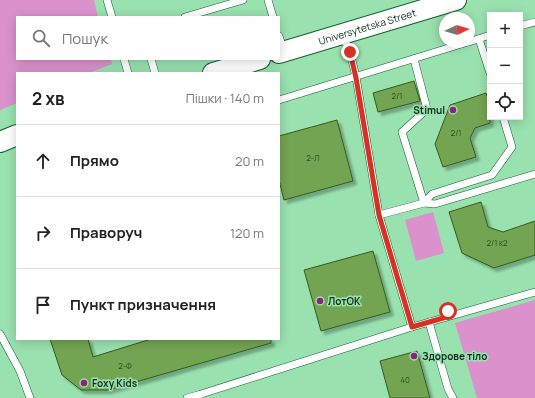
<!DOCTYPE html>
<html lang="uk">
<meta charset="utf-8">
<style>
:root{--surface:#fff;--page:#f6f6f6;--text:#222;--muted:#767676;--line:#e0e0e0}
body{margin:0;font-family:Manrope,sans-serif;background:var(--page);color:var(--text)}
.controls{position:absolute;right:12px;top:12px;display:grid;overflow:hidden;border-radius:0px;box-shadow:0 2px 10px #0003}
.controls button{width:36px;height:36px;display:grid;place-items:center;padding:0;border:0;border-bottom:1px solid var(--line);background:var(--surface);color:var(--text);font:20px sans-serif}
.compass{position:absolute;left:439px;top:12px;width:36px;height:36px;border-radius:50%;background:var(--surface);box-shadow:0 2px 10px #0003;rotate:86deg}
.stop{position:absolute;width:12px;height:12px;margin:-9px;border:3px solid #d93025;border-radius:50%;background:#fff}
.stop.end{background:#d93025;border-color:#fff;box-shadow:0 1px 4px #0008}
.list{margin:0;padding:0;list-style:none}
h2{display:flex;justify-content:space-between;align-items:center;height:52px;margin:0;padding:0 16px;font-size:17px}
h2 small{font-size:13px;font-weight:400;color:var(--muted)}
.list li{display:grid;grid-template-columns:26px 1fr auto;gap:12px;align-items:center;box-sizing:border-box;height:72px;padding:0 16px;border-top:1px solid var(--line)}
.list b{display:block;font-size:15px;white-space:nowrap}
.list em{font-size:13px;font-style:normal;color:var(--muted)}
.icon{flex:none;width:22px;height:22px;fill:none;stroke:currentColor;stroke-width:2;stroke-linecap:round;stroke-linejoin:round}
.map{position:relative;flex:none;width:535px;height:398px;overflow:hidden}
.search{position:absolute;background:var(--surface);box-shadow:0 2px 10px #0003;left:16px;top:16px;width:264px;height:44px;display:flex;align-items:center;gap:10px;box-sizing:border-box;padding:0 14px;border-radius:0px;color:var(--muted);font-size:15px}
.panel{position:absolute;background:var(--surface);box-shadow:0 2px 10px #0003;left:16px;top:72px;width:264px;height:268px;border-radius:0px}
.map>svg:first-child{display:block}
.green{fill:#da91cc}
.building{fill:#73a451;stroke:#375a1b;filter:url(#shadow)}
.lines{fill:none;stroke-linecap:round;stroke-linejoin:round}
.service-casing{stroke:#135f35;stroke-width:8}
.secondary-casing{stroke:#135f35;stroke-width:22}
.service{stroke:#fff;stroke-width:7}
.secondary{stroke:#fff;stroke-width:20}
.route{stroke:#d93025;stroke-width:5}
.poi-dot{fill:#8f1f81;stroke:#99e1af;stroke-width:1.5}
.labels{text-anchor:middle;stroke-width:3;stroke-linejoin:round;paint-order:stroke}
.number-label{font-size:8px;fill:#294c28}
.street-label{font-size:10px;fill:#102e1b;stroke:#99e1af}
.poi-label{font-size:10px;font-weight:bold;fill:#102e1b;stroke:#99e1af;text-anchor:start}
</style>
<div class="map">
<svg width="535" height="398" viewBox="0 0 535 398">
<defs>
<filter id="shadow"><feDropShadow dx="3.5" dy="3.5" stdDeviation="1" flood-color="#0004"/></filter>
</defs>
<rect width="100%" height="100%" fill="#99e1af"/>
<g class="green">
<path d="M0 0H94L98 17H17V59H111L112 64 89 73H17V103L0 110Z"/>
<path d="M433 212 444 253 416 261 405 220Z"/>
<path d="M535 300V398H477L455 323Z"/>
</g>
<g class="building">
<path d="M414 81 420 101 378 112 373 93Z"/>
<path d="M486 93 490 104V123L475 128 470 138 476 157 443 167 435 144 450 105Z"/>
<path d="M337 120 353 181 284 200 279 180V136Z"/>
<path d="M481 202 488 227 503 232 535 221V255L494 268 462 253 449 212Z"/>
<path d="M373 251 390 312 321 331 304 270Z"/>
<path d="M50 339H88L93 357 151 339H271V343L108 390H81L62 375Z"/>
<path d="M417 351 430 398H390L380 361Z"/>
</g>
<g class="lines">
<g class="service-casing">
<g id="service">
<path d="M107 0 112 17"/>
<path d="M268 0 273 17"/>
<path d="M185 17 243 0"/>
<path d="M520 26 535 22"/>
<path d="M342 34 350 52 356 77 379 215 412 327"/>
<path d="M279 36 284 51"/>
<path d="M479 39 490 73"/>
<path d="M469 42 490 35"/>
<path d="M124 59 128 73"/>
<path d="M151 59 155 73"/>
<path d="M414 59 427 109 402 132 424 203 435 204 535 174"/>
<path d="M279 100 468 42"/>
<path d="M379 215 424 203 432 194 492 175 512 147 503 117"/>
<path d="M429 322 448 389 453 398"/>
<path d="M0 334 20 371 30 398"/>
<path d="M198 395 412 327 535 292"/>
<path d="M187 398 198 395 199 398"/>
</g>
</g>
<g class="secondary-casing">
<g id="secondary">
<path id="s1" d="M279 53 456 0"/>
<path d="M213 73 260 59"/>
<path d="M0 142 17 135"/>
</g>
</g>
<use href="#service" class="service"/>
<use href="#secondary" class="secondary"/>
</g>
<g class="lines">
<path class="route" d="M350 52 356 78 379 215 412 327 450 316 448 311"/>
</g>
<g class="poi-dot">
<circle cx="453" cy="110" r="4"/>
<circle cx="320" cy="301" r="4"/>
<circle cx="414" cy="356" r="4"/>
<circle cx="84" cy="383" r="4"/>
</g>
<g class="labels">
<g class="number-label">
<text x="397" y="99">2/1</text>
<text x="456" y="136">2/1</text>
<text x="313" y="161">2-Л</text>
<text x="497" y="246">2/1 к2</text>
<text x="125" y="369">2-Ф</text>
<text x="405" y="383">40</text>
</g>
<g class="street-label">
<text dy="4" stroke="none"><textPath href="#s1" startOffset="92">Universytetska Street</textPath></text>
</g>
<g class="poi-label">
<text x="445" y="114" text-anchor="end">Stimul</text>
<text x="328" y="305">ЛотОК</text>
<text x="422" y="360">Здорове тіло</text>
<text x="92" y="387">Foxy Kids</text>
</g>
</g>
</svg>
<div class="controls">
<button>+</button>
<button>−</button>
<button><svg class="icon" aria-label="locate" viewBox="0 0 24 24"><circle cx="12" cy="12" r="6"/><path d="M12 2v4M12 18v4M2 12h4M18 12h4"/></svg></button>
</div>
<svg class="compass" viewBox="-18 -18 36 36"><path d="M0-13l5 13h-10z" fill="#e53935"/><path d="M0 13l5-13h-10z" fill="#767676"/></svg>
<div class="stop" style="left:448px;top:311px"></div>
<div class="stop end" style="left:350px;top:52px"></div>
<div class="search"><svg class="icon" aria-label="search" viewBox="0 0 24 24"><circle cx="10" cy="10" r="6"/><path d="M15 15l6 6"/></svg>Пошук</div>
<section class="panel">
<h2>2 хв<small>Пішки · 140 m</small></h2>
<ul class="list">
<li><svg class="icon" aria-label="ahead" viewBox="0 0 24 24"><path d="M12 20V5M6 11l6-6 6 6"/></svg><div><b>Прямо</b></div><em>20 m</em></li>
<li><svg class="icon" aria-label="right" viewBox="0 0 24 24"><path d="M7 20v-9h11M14 6l5 5-5 5"/></svg><div><b>Праворуч</b></div><em>120 m</em></li>
<li><svg class="icon" aria-label="arrive" viewBox="0 0 24 24"><path d="M6 21V4h12l-3 4 3 4H6"/></svg><div><b>Пункт призначення</b></div></li>
</ul>
</section>
</div>
